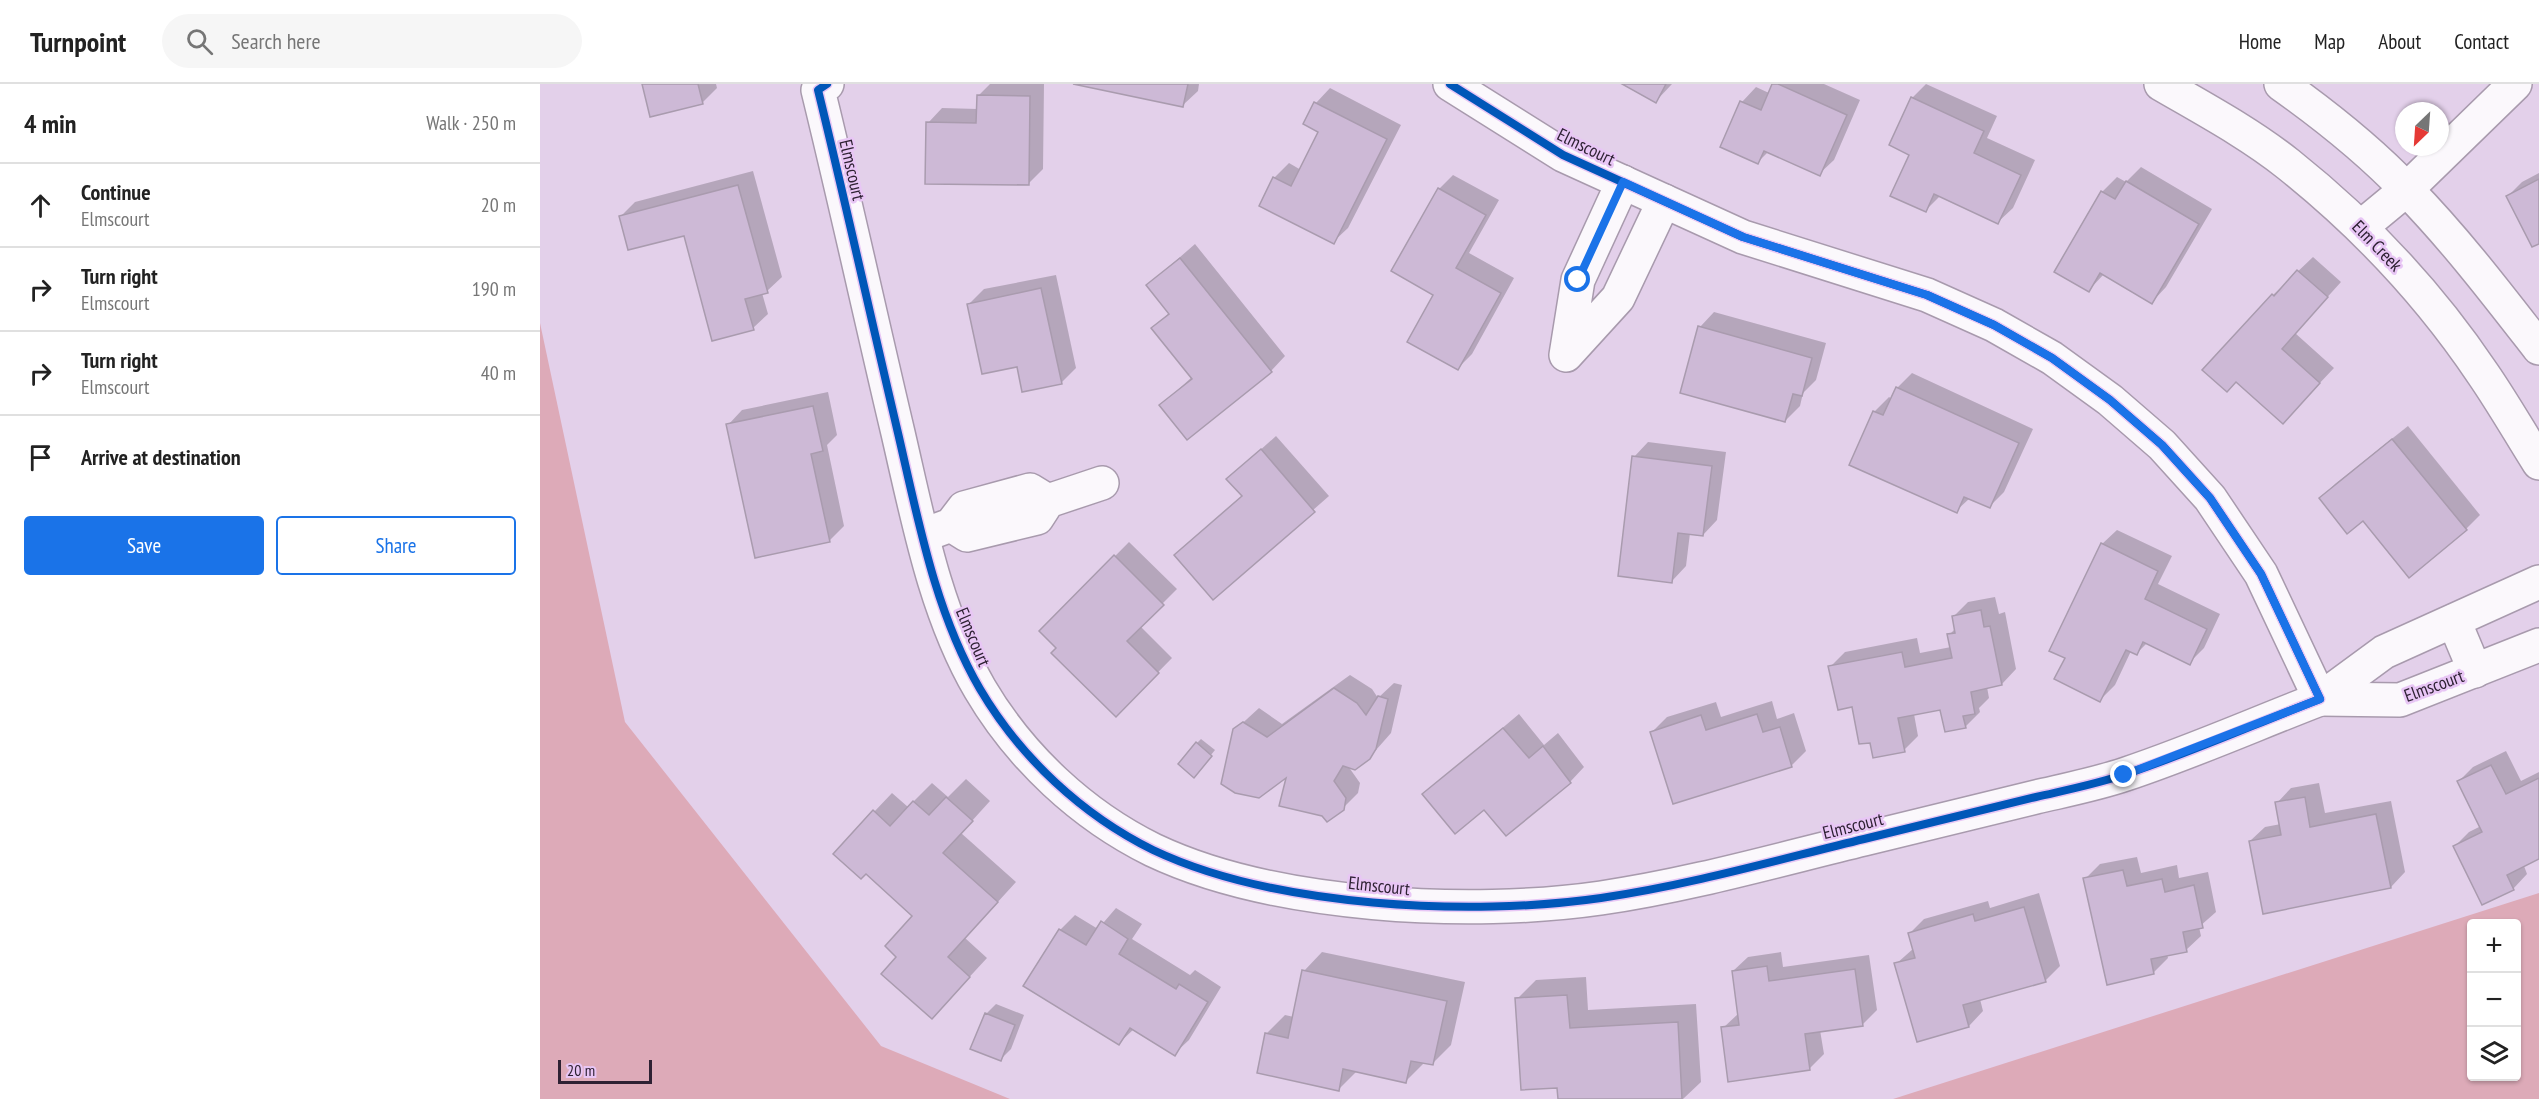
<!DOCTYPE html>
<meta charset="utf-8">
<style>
:root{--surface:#fff;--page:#f6f6f6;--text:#222;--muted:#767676;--line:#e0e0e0;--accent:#1a73e8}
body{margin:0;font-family:"PT Sans Narrow",sans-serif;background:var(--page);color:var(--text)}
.controls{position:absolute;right:18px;bottom:18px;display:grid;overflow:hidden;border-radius:6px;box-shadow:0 2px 4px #0004}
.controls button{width:54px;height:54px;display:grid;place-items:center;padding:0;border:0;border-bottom:2px solid var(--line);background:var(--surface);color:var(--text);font:30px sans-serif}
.compass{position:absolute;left:1855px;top:18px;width:54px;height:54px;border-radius:50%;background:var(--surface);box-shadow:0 2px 4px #0004;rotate:205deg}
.scale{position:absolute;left:18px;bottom:15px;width:94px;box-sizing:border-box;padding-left:6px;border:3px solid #2e2133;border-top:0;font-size:16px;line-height:21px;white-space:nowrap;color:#2e2133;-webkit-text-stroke:4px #e8c6f5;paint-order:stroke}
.stop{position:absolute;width:18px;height:18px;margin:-14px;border:4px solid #1a73e8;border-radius:50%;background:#fff}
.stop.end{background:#1a73e8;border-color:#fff;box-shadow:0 2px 6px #0008}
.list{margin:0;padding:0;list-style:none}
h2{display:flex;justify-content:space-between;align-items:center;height:78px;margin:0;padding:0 24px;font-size:26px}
h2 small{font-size:20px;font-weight:400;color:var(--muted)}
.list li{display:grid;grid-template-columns:39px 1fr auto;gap:18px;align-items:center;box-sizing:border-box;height:84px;padding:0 24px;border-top:2px solid var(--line)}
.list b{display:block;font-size:22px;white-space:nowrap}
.list p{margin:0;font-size:20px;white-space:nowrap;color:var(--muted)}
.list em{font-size:20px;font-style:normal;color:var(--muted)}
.actions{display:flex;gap:12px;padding:18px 24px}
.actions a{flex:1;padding:14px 0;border:2px solid var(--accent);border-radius:6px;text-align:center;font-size:21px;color:var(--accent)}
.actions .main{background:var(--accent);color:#fff}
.icon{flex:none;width:33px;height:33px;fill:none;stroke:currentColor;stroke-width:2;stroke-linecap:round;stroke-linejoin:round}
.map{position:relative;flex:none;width:1999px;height:1015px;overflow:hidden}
header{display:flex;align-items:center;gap:36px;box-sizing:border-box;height:84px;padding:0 30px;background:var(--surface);border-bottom:2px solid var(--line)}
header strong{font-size:28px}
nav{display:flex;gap:33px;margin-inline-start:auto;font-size:21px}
.search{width:420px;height:54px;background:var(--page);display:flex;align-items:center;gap:15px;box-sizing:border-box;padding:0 21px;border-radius:33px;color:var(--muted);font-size:22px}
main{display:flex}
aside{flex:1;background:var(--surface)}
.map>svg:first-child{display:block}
.green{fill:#ddaab8;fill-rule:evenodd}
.shadow{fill:#0003}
.building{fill:#cdb9d6;stroke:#a99bae;stroke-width:1.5}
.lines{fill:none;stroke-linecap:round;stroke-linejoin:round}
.minor-casing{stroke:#a89aad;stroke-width:36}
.minor{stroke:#fbf8fc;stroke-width:33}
.cycleway-casing{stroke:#e8c6f5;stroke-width:11}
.cycleway{stroke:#0057b8;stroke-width:8}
.route{stroke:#1a73e8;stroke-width:8}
.labels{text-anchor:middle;stroke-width:5;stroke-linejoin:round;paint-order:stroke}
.street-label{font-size:18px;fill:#2e2133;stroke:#e8c6f5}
</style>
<header>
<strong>Turnpoint</strong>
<div class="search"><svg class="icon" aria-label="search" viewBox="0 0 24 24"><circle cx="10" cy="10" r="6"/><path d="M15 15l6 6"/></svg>Search here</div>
<nav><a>Home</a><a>Map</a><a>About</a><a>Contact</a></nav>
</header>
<main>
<aside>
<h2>4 min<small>Walk · 250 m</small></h2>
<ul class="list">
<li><svg class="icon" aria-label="ahead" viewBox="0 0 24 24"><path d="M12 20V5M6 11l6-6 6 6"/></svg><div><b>Continue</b><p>Elmscourt</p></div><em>20 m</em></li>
<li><svg class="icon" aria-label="right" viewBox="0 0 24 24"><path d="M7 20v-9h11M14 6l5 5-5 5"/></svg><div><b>Turn right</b><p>Elmscourt</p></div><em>190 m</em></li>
<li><svg class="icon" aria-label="right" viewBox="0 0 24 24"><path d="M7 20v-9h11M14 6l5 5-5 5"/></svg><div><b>Turn right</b><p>Elmscourt</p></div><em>40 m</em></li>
<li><svg class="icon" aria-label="arrive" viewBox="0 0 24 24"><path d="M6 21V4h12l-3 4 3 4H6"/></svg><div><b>Arrive at destination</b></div></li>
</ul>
<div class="actions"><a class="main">Save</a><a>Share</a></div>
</aside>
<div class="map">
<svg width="1999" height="1015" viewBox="0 0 1999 1015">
<rect width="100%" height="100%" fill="#e3d0ea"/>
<g class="green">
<path d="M0 239 85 638 341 962 470 1015H0Z"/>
<path d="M1999 809V1015H1353ZM1932 840H1976V992H1932Z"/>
</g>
<g class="shadow">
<path d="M104 0H176L177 4 162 19Z"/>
<path d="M450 0H504L503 85 488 100 388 39 402 24 438 25V12Z"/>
<path d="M540 0H659L658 7 643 21Z"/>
<path d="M1085 0H1132L1116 17Z"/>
<path d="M1233 0H1284L1320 16 1294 76 1279 90 1228 68 1218 78 1202 18 1216 3 1229 9Z"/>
<path d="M1386 0 1457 32 1447 54 1495 76 1473 124 1458 138 1401 111 1386 126 1371 70 1372 14Z"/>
<path d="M790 4 861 41 808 144 793 158 734 94 749 79 761 86 780 48 776 19Z"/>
<path d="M1601 83 1672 125 1626 203 1612 218 1564 190 1549 206 1516 187 1563 107 1577 93 1586 98Z"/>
<path d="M213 87 242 193 227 207 222 209 228 230 213 244 145 150 80 133 95 118Z"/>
<path d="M1999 89V158L1968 112 1982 98Z"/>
<path d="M913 91 959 116 929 169 974 194 932 270 918 284 899 105Z"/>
<path d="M655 160 745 272 731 287 621 321 652 293 613 245 630 228 608 201Z"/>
<path d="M1773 173 1801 198 1755 249 1794 284 1743 338 1733 211Z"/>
<path d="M516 191 536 284 521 299 478 282 429 220 444 205Z"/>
<path d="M1174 228 1286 259 1276 296 1263 309 1260 322 1245 337 1160 243Z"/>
<path d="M1372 289 1493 345 1464 408 1449 423 1430 414 1416 427 1334 328 1349 313 1352 315 1357 304Z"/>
<path d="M288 308 297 351 287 361 304 442 290 456 188 341 202 326Z"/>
<path d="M1868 342 1940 431 1926 445 1824 435 1781 415 1795 400Z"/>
<path d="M736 352 789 412 673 514 636 471 703 411 688 395Z"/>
<path d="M1108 358 1186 368 1177 436 1163 451 1150 449 1146 482 1132 497 1094 373Z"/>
<path d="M1577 446 1632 472 1618 500 1680 530 1664 564 1649 579 1608 558 1597 569 1591 567 1575 601 1560 616 1527 574 1562 460Z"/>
<path d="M589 458 637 505 600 542 632 574 576 631 501 547Z"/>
<path d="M1455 513 1459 530 1465 528 1476 585 1462 600 1447 603 1449 614 1439 624 1440 628 1425 643 1401 625 1374 630 1378 652 1364 666 1332 657 1290 583 1305 568 1377 554 1380 569 1411 563 1409 551 1416 544 1413 533 1428 518Z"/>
<path d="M810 591 832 605 838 614 854 599 862 601 851 649 829 674 808 682 820 699 818 709 803 724 749 690 695 646 719 624 742 640Z"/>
<path d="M1232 617 1237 635 1254 629 1266 667 1252 681 1134 718 1112 648 1127 633 1176 618 1181 633Z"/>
<path d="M979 630 1004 661 1018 649 1044 683 1030 698 944 724 884 710Z"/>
<path d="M661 655 675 666 658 687 657 659Z"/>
<path d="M1966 667 1981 697 1999 688V774L1984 782 1987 790 1973 805 1914 763 1929 748 1941 742 1919 697 1933 683Z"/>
<path d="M426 695 450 717 421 749 476 798 425 854 447 874 410 914 358 873 375 832 334 728 352 709 368 723 392 699 408 713Z"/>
<path d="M1779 699 1785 729 1851 717 1865 788 1851 803 1710 757 1725 743 1741 740 1737 719 1751 704Z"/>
<path d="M1597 773 1601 789 1637 781 1639 794 1668 788 1676 828 1659 843 1661 852 1646 866 1627 870 1628 874 1613 889 1545 795 1560 780Z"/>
<path d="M1499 809 1520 882 1506 896 1440 915 1443 927 1429 942 1356 880 1374 864 1370 849 1384 835 1448 817 1450 824Z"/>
<path d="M576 824 602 840 592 855 650 891 655 886 681 903 649 956 634 970 594 945 579 959 485 901 520 846 535 831 558 845Z"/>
<path d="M782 868 925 898 911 961 892 980 885 978 866 997 817 987 799 1005 726 950 745 931 754 933 764 887Z"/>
<path d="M1241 868 1243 883 1329 871 1337 926 1322 941 1280 946 1284 970 1269 985 1183 944 1199 929 1193 887 1208 873Z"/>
<path d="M1046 893 1048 926 1156 920 1161 998 1143 1015H1020L1019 1003 977 915 996 896Z"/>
<path d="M456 920 484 931 471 965 461 975 446 930Z"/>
</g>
<g class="building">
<path d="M102 0H158L163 20 110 33Z"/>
<path d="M533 0H648L643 23Z"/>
<path d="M1082 0H1126L1116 19Z"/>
<path d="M1232 0H1238L1307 31 1280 92 1224 67 1218 80 1180 63 1200 17 1221 26Z"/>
<path d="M437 11 490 12 489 101 385 100 386 38 436 39Z"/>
<path d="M1371 13 1444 47 1434 69 1481 91 1458 140 1394 110 1386 128 1350 112 1369 71 1349 61Z"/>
<path d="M774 18 847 55 794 160 719 122 733 93 751 102 778 48 763 40Z"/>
<path d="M1999 95V160L1992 163 1966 112Z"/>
<path d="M1586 97 1659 140 1612 220 1560 189 1549 208 1514 188 1561 107 1575 115Z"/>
<path d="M198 101 228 209 205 215 214 246 172 257 144 152 88 166 79 132Z"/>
<path d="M898 104 946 131 916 184 961 209 918 286 867 258 893 211 851 187Z"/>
<path d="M640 174 732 288 647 356 619 321 652 295 611 244 629 230 606 201Z"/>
<path d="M1757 186 1788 213 1742 265 1780 299 1743 340 1696 298 1687 308 1662 286 1732 210 1734 212Z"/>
<path d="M501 204 522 300 482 308 477 283 442 290 427 220Z"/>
<path d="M1158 242 1272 274 1262 312 1253 310 1245 338 1140 309Z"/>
<path d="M1356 303 1479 359 1450 424 1424 413 1417 429 1309 381 1333 327 1343 331Z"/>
<path d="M273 322 283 367 271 370 290 458 215 474 186 340Z"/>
<path d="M1852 355 1927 446 1869 494 1823 437 1807 450 1779 414Z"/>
<path d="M721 365 775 428 673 516 634 471 702 412 686 395Z"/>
<path d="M1092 372 1172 382 1163 452 1138 449 1132 499 1078 492Z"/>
<path d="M1561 459 1618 487 1605 515 1667 545 1650 581 1603 558 1597 571 1586 566 1560 618 1514 595 1525 574 1509 567Z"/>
<path d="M574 471 624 521 587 557 619 589 576 633 511 569 516 564 499 547Z"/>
<path d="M1441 526 1444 543 1450 542 1462 601 1431 608 1435 630 1423 632 1426 644 1405 648 1400 626 1358 634 1365 668 1333 674 1330 659 1319 660 1312 623 1298 626 1288 582 1362 568 1365 583 1412 574 1407 550 1415 549 1412 532Z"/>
<path d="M794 604 817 619 826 631 838 612 848 615 836 665 830 675 815 686 803 682 794 697 806 714 804 726 787 738 782 732 739 722 746 694 719 714 695 709 681 700 693 645 703 638 727 653Z"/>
<path d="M1217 630 1223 648 1240 643 1252 683 1133 720 1110 648 1161 631 1166 646Z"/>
<path d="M963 644 989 674 1003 662 1031 699 966 752 944 726 915 750 882 710Z"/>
<path d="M656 658 672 672 654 694 638 680Z"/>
<path d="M1951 681 1966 710 1999 694V775L1967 791 1974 806 1942 821 1913 762 1942 748 1917 697Z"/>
<path d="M406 713 433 737 403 769 458 818 408 873 430 893 392 935 341 890 356 873 345 862 372 832 326 790 321 795 293 770 333 726 350 742 373 717 389 731Z"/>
<path d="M1765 713 1770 743 1836 730 1851 804 1723 830 1709 757 1741 751 1735 718Z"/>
<path d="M1583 786 1587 802 1622 795 1625 808 1654 801 1663 844 1643 848 1647 868 1611 875 1614 890 1567 901 1543 794Z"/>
<path d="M1484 823 1506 898 1423 921 1429 943 1377 958 1354 879 1375 874 1368 849 1433 830 1435 837Z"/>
<path d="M561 837 588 855 579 870 636 905 639 900 668 918 635 972 590 944 579 961 483 902 519 845 546 861Z"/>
<path d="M1227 882 1229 897 1315 885 1323 942 1265 950 1270 986 1188 998 1181 943 1199 941 1192 887Z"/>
<path d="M762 886 907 917 893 981 871 977 866 999 803 985 799 1007 717 989 725 949 748 954Z"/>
<path d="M1027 911 1030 944 1138 938 1142 1015H1018L1017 1004 981 1006 975 914Z"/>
<path d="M445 929 475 941 461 977 430 965Z"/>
</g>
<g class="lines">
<g class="minor-casing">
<g id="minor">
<path d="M287 0 278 6C306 120 331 235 358 349 378 435 395 528 440 605 480 673 542 731 613 766 733 823 930 833 1061 814 1150 801 1237 776 1324 755 1382 741 1439 727 1496 713 1526 706 1557 700 1586 690 1652 668 1715 640 1780 615L1721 490 1670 414 1622 361 1570 316 1512 274 1454 241 1387 211 1203 153 1023 71 910 0"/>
<path d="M1621 0C1664 25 1709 49 1748 80 1822 139 1890 211 1943 290 1963 319 1980 349 1999 379"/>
<path d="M1741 0C1786 32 1829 66 1867 106 1915 155 1957 210 1999 264"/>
<path d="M1083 98 1038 196 1026 271 1078 214 1124 117"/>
<path d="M1821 143 1867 105 1975 0"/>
<path d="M411 441 427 451 497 434 508 417 562 399"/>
<path d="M392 448 411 441 424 424 490 406 508 417"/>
<path d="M1914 537 1935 587"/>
<path d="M1780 615 1844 568 1999 498"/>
<path d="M1780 615 1860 616 1999 561"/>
</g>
</g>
<use href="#minor" class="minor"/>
<g class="cycleway-casing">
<path id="cycleway" d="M287 0 278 6C306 120 331 235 358 349 378 435 395 528 440 605 480 673 542 731 613 766 733 823 930 833 1061 814 1150 801 1237 776 1324 755 1382 741 1439 727 1496 713 1526 706 1557 700 1586 690 1652 668 1715 640 1780 615L1721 490 1670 414 1622 361 1570 316 1512 274 1454 241 1387 211 1203 153 1023 71 910 0"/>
</g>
<use href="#cycleway" class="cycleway"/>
</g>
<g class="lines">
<path class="route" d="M1038 196 1083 98 1203 153 1387 211 1454 241 1512 274 1570 316 1622 361 1670 414 1721 490 1780 615 1584 691"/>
</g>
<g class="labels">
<g class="street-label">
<text transform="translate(1046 63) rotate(26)" y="6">Elmscourt</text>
<text transform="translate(312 86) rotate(77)" y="6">Elmscourt</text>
<text transform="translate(1837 162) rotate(46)" y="6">Elm Creek</text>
<text transform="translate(433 553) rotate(67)" y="6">Elmscourt</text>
<text transform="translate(1894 602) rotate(-20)" y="6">Elmscourt</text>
<text transform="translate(1313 742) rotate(-14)" y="6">Elmscourt</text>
<text transform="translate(839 802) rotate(6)" y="6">Elmscourt</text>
</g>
</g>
</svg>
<div class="controls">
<button>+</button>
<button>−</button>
<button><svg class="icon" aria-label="layers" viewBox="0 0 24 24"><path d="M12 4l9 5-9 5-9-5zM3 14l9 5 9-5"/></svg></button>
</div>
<svg class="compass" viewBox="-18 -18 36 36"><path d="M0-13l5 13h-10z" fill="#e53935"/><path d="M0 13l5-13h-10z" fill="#767676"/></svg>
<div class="scale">20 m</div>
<div class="stop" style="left:1038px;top:196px"></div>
<div class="stop end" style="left:1584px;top:691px"></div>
</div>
</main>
